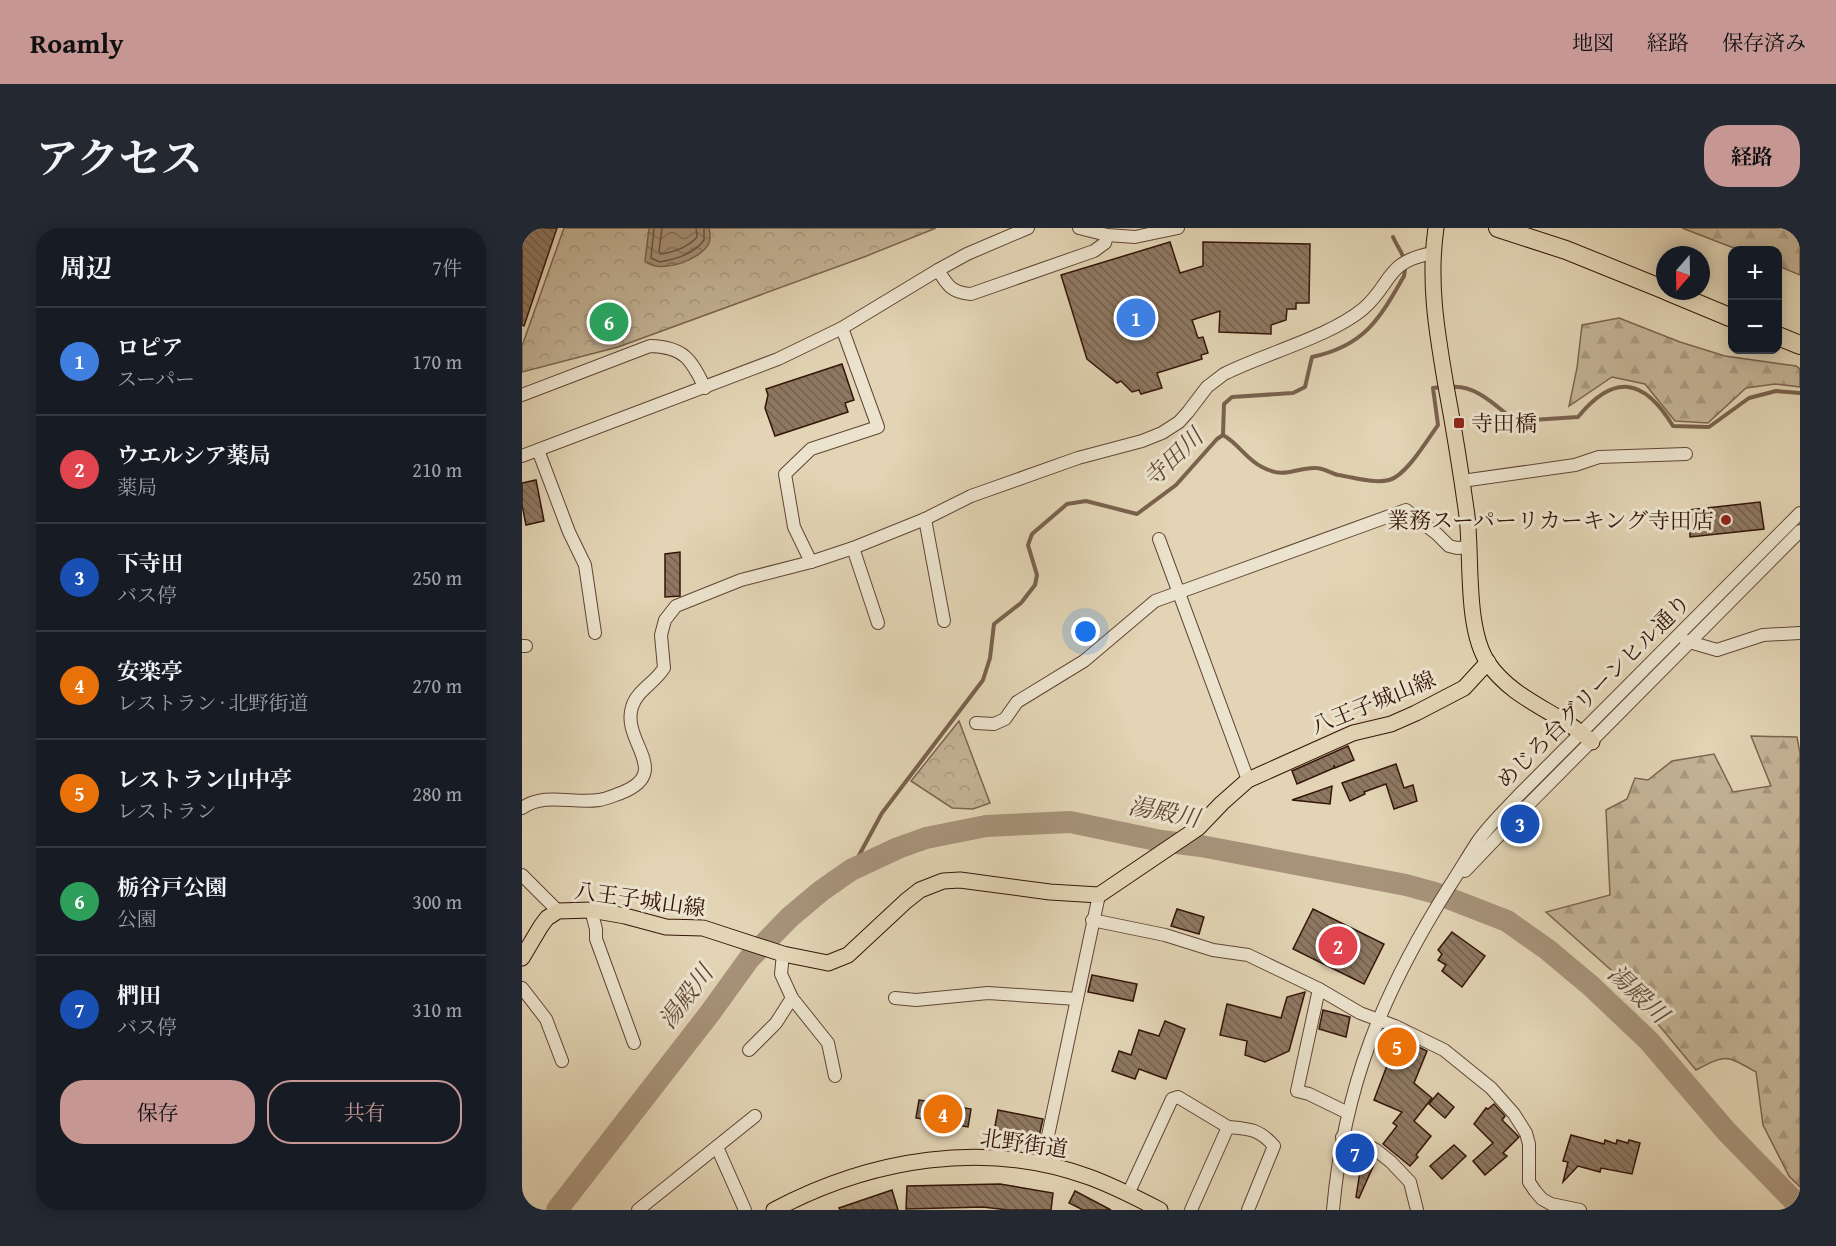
<!DOCTYPE html>
<html lang="ja">
<meta charset="utf-8">
<style>
:root{--surface:#171b24;--page:#242831;--text:#f1f3f6;--muted:#9ea1a6;--line:#363941;--accent:#c59692}
body{margin:0;font-family:"Gentium Book Plus","Noto Serif JP",serif;background:var(--page);color:var(--text)}
.controls{position:absolute;right:18px;top:18px;display:grid;overflow:hidden;border-radius:12px;box-shadow:0 3px 15px #0003}
.controls button{width:54px;height:54px;display:grid;place-items:center;padding:0;border:0;border-bottom:2px solid var(--line);background:var(--surface);color:var(--text);font:30px sans-serif}
.compass{position:absolute;left:1134px;top:18px;width:54px;height:54px;border-radius:50%;background:var(--surface);box-shadow:0 3px 15px #0003;rotate:200deg}
.you{position:absolute;left:564px;top:404px;width:21px;height:21px;margin:-15px;border:4px solid #fff;border-radius:50%;background:#1a73e8;box-shadow:0 0 0 9px #1a73e833}
.badge{display:grid;place-items:center;width:39px;height:39px;border-radius:50%;background:var(--accent);color:#fff;font-size:20px;font-weight:700}
.pin{position:absolute;translate:-50% -50%;border:3px solid #fff;box-shadow:0 2px 6px #0006}
.list{margin:0;padding:0;list-style:none}
h2{display:flex;justify-content:space-between;align-items:center;height:78px;margin:0;padding:0 24px;font-size:26px}
h2 small{font-size:20px;font-weight:400;color:var(--muted)}
.list li{display:grid;grid-template-columns:39px 1fr auto;gap:18px;align-items:center;box-sizing:border-box;height:108px;padding:0 24px;border-top:2px solid var(--line)}
.list b{display:block;font-size:22px;white-space:nowrap}
.list p{margin:0;font-size:20px;white-space:nowrap;color:var(--muted)}
.list em{font-size:20px;font-style:normal;color:var(--muted)}
.actions{display:flex;gap:12px;padding:18px 24px}
.actions a{flex:1;padding:14px 0;border:2px solid var(--accent);border-radius:24px;text-align:center;font-size:21px;color:var(--accent)}
.actions .main{background:var(--accent);color:#111}
.map{position:relative;flex:none;width:1278px;height:982px;overflow:hidden;border-radius:24px}
header{display:flex;align-items:center;gap:36px;box-sizing:border-box;height:84px;padding:0 30px;background:var(--accent);color:#111}
header strong{font-size:28px}
nav{display:flex;gap:33px;margin-inline-start:auto;font-size:21px}
.intro{display:flex;align-items:center;justify-content:space-between;box-sizing:border-box;height:144px;padding:0 36px}
h1{margin:0;font-size:42px}
.button{padding:15px 27px;border-radius:24px;background:var(--accent);color:#111;font-size:21px;font-weight:700}
main{display:flex;gap:36px;padding:0 36px}
aside{flex:1;background:var(--surface);border-radius:24px;box-shadow:0 3px 15px #0003}
.map>svg:first-child{display:block}
.forest{fill:url(#forest-firs);stroke:#7c6450;stroke-width:1.5}
.park{fill:url(#park-crowns);stroke:#7c6450;stroke-width:1.5}
.water{fill:url(#water-waves);stroke:#79614d;stroke-width:1.5}
.lines{fill:none;stroke-linecap:round;stroke-linejoin:round}
.shore{stroke:#6e5442;stroke-width:1.5}
.stream{stroke:#79614d;stroke-width:4}
.river{stroke:#a7937a;stroke-width:22}
.building{fill:url(#building-back-hatch);stroke:#341509;stroke-width:1.5}
.minor-casing{stroke:#604534;stroke-width:14}
.major-casing{stroke:#341509;stroke-width:17}
.highway-casing{stroke:#341509;stroke-width:20}
.minor{stroke:#ece3ce;stroke-width:12}
.major{stroke:#e2d4b4;stroke-width:15}
.highway{stroke:#e2d4b4;stroke-width:18}
.poi-dot{fill:#8f2418;stroke:#ece3ce;stroke-width:2}
.labels{text-anchor:middle;stroke-width:6;stroke-linejoin:round;paint-order:stroke}
.poi-label{font-size:22px;fill:#341509;stroke:#ece3ce;text-anchor:start}
.street-label{font-size:22px;fill:#341509;stroke:#ece3ce}
.water-label{font-size:24px;font-style:italic;fill:#624736;stroke:#ece3ce}
</style>
<header>
<strong>Roamly</strong>
<nav><a>地図</a><a>経路</a><a>保存済み</a></nav>
</header>
<div class="intro"><h1>アクセス</h1><a class="button">経路</a></div>
<main>
<aside>
<h2>周辺<small>7件</small></h2>
<ul class="list">
<li><span class="badge" style="background:#3f7fe0">1</span><div><b>ロピア</b><p>スーパー</p></div><em>170 m</em></li>
<li><span class="badge" style="background:#e0444e">2</span><div><b>ウエルシア薬局</b><p>薬局</p></div><em>210 m</em></li>
<li><span class="badge" style="background:#1a4fb4">3</span><div><b>下寺田</b><p>バス停</p></div><em>250 m</em></li>
<li><span class="badge" style="background:#e8710a">4</span><div><b>安楽亭</b><p>レストラン · 北野街道</p></div><em>270 m</em></li>
<li><span class="badge" style="background:#e8710a">5</span><div><b>レストラン山中亭</b><p>レストラン</p></div><em>280 m</em></li>
<li><span class="badge" style="background:#2e9e5b">6</span><div><b>栃谷戸公園</b><p>公園</p></div><em>300 m</em></li>
<li><span class="badge" style="background:#1a4fb4">7</span><div><b>椚田</b><p>バス停</p></div><em>310 m</em></li>
</ul>
<div class="actions"><a class="main">保存</a><a>共有</a></div>
</aside>
<div class="map">
<svg width="1278" height="982" viewBox="0 0 1278 982">
<defs>
<pattern id="forest-firs" width="22" height="20" patternUnits="userSpaceOnUse" patternTransform="scale(1.5)"><rect width="22" height="20" fill="#c4b497"/><path d="M5 1l3.5 6h-7zM16 11l3.5 6h-7z" fill="#a99a81"/></pattern>
<pattern id="park-crowns" width="20" height="18" patternUnits="userSpaceOnUse" patternTransform="scale(1.5)"><rect width="20" height="18" fill="#c4b497"/><path d="M2 6a3 3 0 1 1 6 0M12 15a3 3 0 1 1 6 0" fill="none" stroke="#a99a81"/></pattern>
<pattern id="water-waves" width="16" height="10" patternUnits="userSpaceOnUse" patternTransform="scale(1.5)"><rect width="16" height="10" fill="#a7937a"/><path d="M0 5q4-4 8 0t8 0" fill="none" stroke="#897762"/></pattern>
<pattern id="building-back-hatch" width="6" height="6" patternUnits="userSpaceOnUse" patternTransform="scale(1.5)"><rect width="6" height="6" fill="#8e7862"/><path d="M-1 5l2 2M0 0l6 6M5-1l2 2" fill="none" stroke="#75614f"/></pattern>
</defs>
<rect width="100%" height="100%" fill="#e2d4b4"/>
<filter id="stains"><feTurbulence type="fractalNoise" baseFrequency=".00333" numOctaves="4"/><feColorMatrix values="0 0 0 0 .2 0 0 0 0 .09 0 0 0 0 .02 0 0 0 .5 -.17"/></filter>
<radialGradient id="worn" r=".72"><stop offset=".6" stop-color="#630" stop-opacity="0"/><stop offset="1" stop-color="#630" stop-opacity=".3"/></radialGradient>
<g class="forest">
<path d="M1160 0H1278V47L1256 38V22H1217Z"/>
<path d="M1097 90 1158 114 1203 128 1274 138 1278 141V159L1253 156 1224 160 1186 195 1153 193 1123 156 1090 149 1047 178 1055 140 1060 97Z"/>
<path d="M1229 508 1275 509 1278 525V959L1267 948 1241 897 1234 844C1204 827 1204 826 1174 842L1097 749 1024 684 1088 667 1084 582 1105 571 1113 550 1126 552 1150 533 1192 526 1211 564 1249 558Z"/>
</g>
<g class="park">
<path d="M42 0H414L342 29 96 119 0 144V118Z"/>
<path d="M437 493 468 575 451 581 430 580 389 553Z"/>
</g>
<path class="water" d="M127 0H187C188 5 189 10 187 15 179 32 138 47 123 33Z"/>
<g class="lines">
<g class="shore">
<path d="M132 0 129 30 138 34C154 31 172 26 182 12V0"/>
<path d="M140 0 137 23 139 26C152 24 166 19 175 9L174 0"/>
</g>
<g class="stream">
<path d="M928 159C953 156 973 177 993 193L1056 189C1092 145 1122 150 1151 198L1187 199 1227 170 1254 163 1278 165"/>
<path d="M701 207 702 176 710 169 771 165 783 159 790 129C842 118 857 92 882 48 886 29 878 25 871 9"/>
<path d="M329 642 360 585 461 452 468 430 472 396 499 375 513 357 515 347 506 317 510 306 545 276 564 273 615 286 654 257 695 211 701 207C717 216 724 231 740 239 764 252 773 239 794 240 801 240 809 245 816 247 831 249 852 256 867 252 884 248 906 211 916 197L911 160 920 159"/>
</g>
<path class="river" d="M35 982 188 785 227 731 268 689 299 663 329 642 376 620 404 610 464 598 548 594 639 613 679 618 884 657 913 665 985 693 1026 722 1069 758 1127 813 1205 904 1278 979"/>
</g>
<g class="building">
<path d="M0 0H35L2 98 0 97Z"/>
<path d="M648 14 658 45 681 38V14L788 16 787 75H774V81H765L764 92 749 97V106L697 104 698 83 670 92 676 110 681 109 686 125 679 127 680 131 635 145 640 160 619 166 617 162 610 164 599 153 595 155 565 131 539 47Z"/>
<path d="M320 136 332 172 323 175 326 184 253 208 243 180 246 167 244 161Z"/>
<path d="M14 252 22 293 4 297 0 277V255Z"/>
<path d="M1238 274 1242 301 1168 309 1167 282Z"/>
<path d="M158 324V368L143 369V326Z"/>
<path d="M826 518 832 532 813 540 812 537V540L775 556 770 543Z"/>
<path d="M874 536 882 560 891 557 895 573 872 581 864 556 842 564 843 566 828 573 820 555Z"/>
<path d="M810 558 808 576 770 572Z"/>
<path d="M655 681 682 689 677 706 649 698Z"/>
<path d="M791 681 862 716 842 756 771 721Z"/>
<path d="M930 704 963 728 940 759 920 743 924 737 916 732 920 726 916 722Z"/>
<path d="M570 747 615 756 611 773 566 764Z"/>
<path d="M783 764 767 823 743 834 723 827 725 813 698 807 705 776 759 790 765 769Z"/>
<path d="M801 782 828 789 824 809 797 801Z"/>
<path d="M643 793 663 801 644 851 617 841 613 851 590 843 597 823 609 827 617 802 637 808Z"/>
<path d="M872 807 905 823 892 855 910 870 892 893 909 908 894 927 896 929 888 938 861 916 875 898 871 895 880 884 852 872 869 827 864 825Z"/>
<path d="M916 865 932 879 923 890 907 876Z"/>
<path d="M397 872 449 881 446 899 394 890Z"/>
<path d="M972 876 983 888 980 892 997 909 981 925 985 928 963 947 951 933 971 915 952 896 964 880 966 881Z"/>
<path d="M476 882 521 891 515 917 471 909Z"/>
<path d="M1049 907 1082 916 1083 912 1094 916 1095 912 1106 915 1107 912 1118 915 1110 946 1079 940 1078 944 1056 938 1041 954 1046 934 1041 933Z"/>
<path d="M932 917 944 928 920 951 908 938Z"/>
<path d="M841 924 849 929 853 934 837 970 834 969Z"/>
<path d="M478 956 531 965 529 982H486L461 979 384 981 385 958Z"/>
<path d="M370 962 376 982H318L317 980Z"/>
<path d="M553 963 589 982H561L547 975Z"/>
</g>
<g class="lines">
<g class="minor-casing">
<g id="minor">
<path d="M557 0 585 7 613 9 656 0"/>
<path d="M416 42C425 57 430 65 449 66L572 23 583 15 585 7"/>
<path d="M0 167 128 118C162 119 169 131 183 160"/>
<path d="M16 222 47 304 63 337 73 405"/>
<path d="M0 228 256 131 320 100 416 42 445 26 506 0"/>
<path d="M940 253 1053 237 1077 229 1164 226"/>
<path d="M403 291 422 393"/>
<path d="M637 311 726 552"/>
<path d="M331 320 356 395"/>
<path d="M289 334 272 299 263 246 289 221 356 199 320 100"/>
<path d="M1164 413 1195 422 1241 407 1278 405"/>
<path d="M0 418H4"/>
<path d="M454 495 472 496 483 491 495 474 562 433 633 373 884 282 915 306 927 318 935 320 947 319"/>
<path d="M0 580C23 564 51 576 77 572 84 571 93 567 99 565 152 544 99 514 110 479 115 462 133 455 142 440L139 407 143 392 154 378 219 352 289 334 331 320 403 291 449 268 556 230 620 213 640 205 657 194 666 184 685 159 702 146C744 125 807 109 841 81 871 55 862 34 911 25"/>
<path d="M943 643 1005 578 1278 303"/>
<path d="M0 647 36 683"/>
<path d="M69 682 74 701V711L112 815"/>
<path d="M570 692 643 707 691 722 726 727 797 761 838 785 873 798 922 822 969 860 992 886 1004 905 1007 916V954L1013 963 1020 971 1029 976 1058 982"/>
<path d="M261 726 259 746 270 770 306 815 313 848"/>
<path d="M0 760 24 791 40 833"/>
<path d="M797 761 775 863 787 866 826 885"/>
<path d="M373 770 394 772 466 765 555 771"/>
<path d="M227 822 254 795 270 770"/>
<path d="M820 909 843 916 854 922 869 934 888 954 895 982"/>
<path d="M195 919 223 982"/>
<path d="M520 936 577 667"/>
<path d="M606 966 650 871 656 869 706 899"/>
<path d="M116 982 233 888"/>
<path d="M669 982 706 899C728 901 737 901 752 918L726 982"/>
<path d="M811 982C822 857 861 764 927 659 937 644 946 628 956 613 967 597 982 583 996 568L1278 285"/>
</g>
</g>
<g class="major-casing">
<g id="major">
<path d="M914 0C906 54 915 105 924 158 932 201 939 244 945 288 950 330 943 400 966 435 992 473 1038 484 1070 514"/>
<path d="M0 730 19 698 25 690 36 683 69 682 103 688 144 699 181 700 261 726 306 735 326 727 384 673 398 662 421 653 438 652 528 664 577 667 676 600 700 575 726 552 831 505 869 496 894 485 942 460 966 434"/>
<path d="M252 982C348 931 463 911 567 949 592 958 615 970 638 982"/>
</g>
</g>
<g class="highway-casing">
<g id="highway">
<path d="M976 0 1044 22 1143 62"/>
<path d="M1145 63 1210 90"/>
<path d="M1256 108 1278 117"/>
</g>
</g>
<use href="#minor" class="minor"/>
<use href="#major" class="major"/>
<use href="#highway" class="highway"/>
</g>
<g class="poi-dot">
<rect x="931" y="189" width="12" height="12" rx="3"/>
<circle cx="1204" cy="292" r="6"/>
</g>
<g class="labels">
<g class="poi-label">
<text x="949" y="203">寺田橋</text>
<text x="1192" y="300" text-anchor="end">業務スーパーリカーキング寺田店</text>
</g>
<g class="street-label">
<text transform="translate(1071 463) rotate(-45)" y="8">めじろ台グリーンヒル通り</text>
<text transform="translate(851 474) rotate(-22)" y="8">八王子城山線</text>
<text transform="translate(118 671) rotate(8)" y="8">八王子城山線</text>
<text transform="translate(502 915) rotate(8)" y="8">北野街道</text>
</g>
<g class="water-label">
<text transform="translate(651 230) rotate(-44)" y="8">寺田川</text>
<text transform="translate(642 584) rotate(11)" y="8">湯殿川</text>
<text transform="translate(1116 766) rotate(43)" y="8">湯殿川</text>
<text transform="translate(164 769) rotate(-53)" y="8">湯殿川</text>
</g>
</g>
<rect width="100%" height="100%" filter="url(#stains)"/>
<rect width="100%" height="100%" fill="url(#worn)"/>
</svg>
<div class="controls">
<button>+</button>
<button>−</button>
</div>
<svg class="compass" viewBox="-18 -18 36 36"><path d="M0-13l5 13h-10z" fill="#e53935"/><path d="M0 13l5-13h-10z" fill="#9ea1a6"/></svg>
<div class="you"></div>
<div class="pin badge" style="left:614px;top:90px;background:#3f7fe0">1</div>
<div class="pin badge" style="left:816px;top:718px;background:#e0444e">2</div>
<div class="pin badge" style="left:998px;top:596px;background:#1a4fb4">3</div>
<div class="pin badge" style="left:421px;top:886px;background:#e8710a">4</div>
<div class="pin badge" style="left:875px;top:819px;background:#e8710a">5</div>
<div class="pin badge" style="left:87px;top:94px;background:#2e9e5b">6</div>
<div class="pin badge" style="left:833px;top:925px;background:#1a4fb4">7</div>
</div>
</main>
